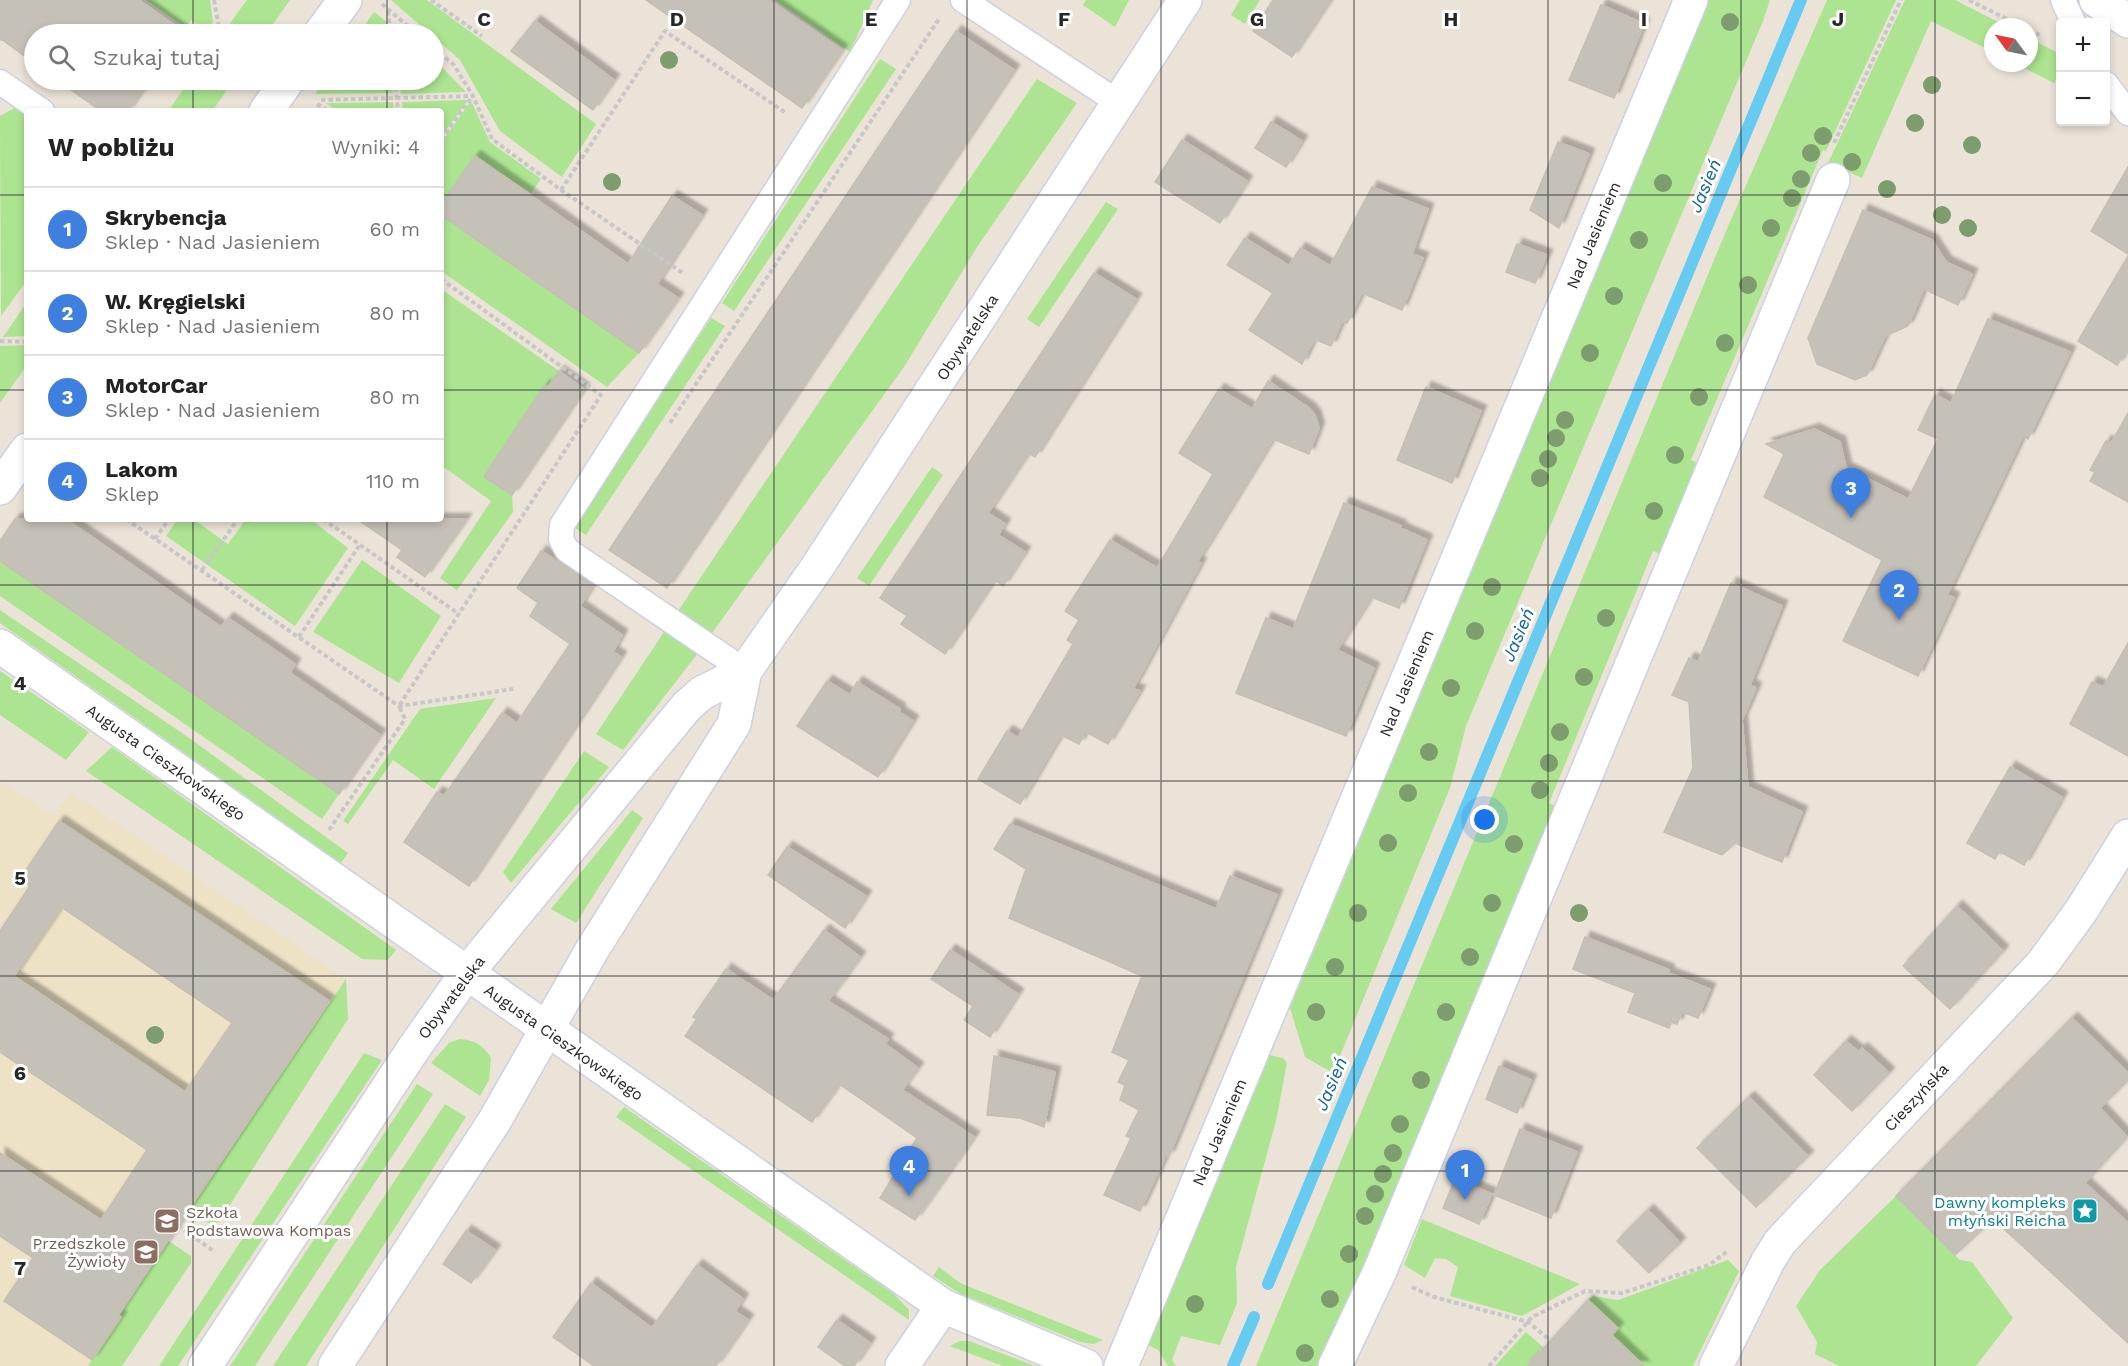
<!DOCTYPE html>
<html lang="pl">
<meta charset="utf-8">
<style>
:root{--surface:#fff;--page:#f6f6f6;--text:#222;--muted:#767676;--line:#e0e0e0;--accent:#3053ff}
body{margin:0;font-family:"Work Sans",sans-serif;background:var(--page);color:var(--text)}
.controls{position:absolute;right:18px;top:18px;display:grid;overflow:hidden;border-radius:6px;box-shadow:0 3px 9px #0003}
.controls button{width:54px;height:54px;display:grid;place-items:center;padding:0;border:0;border-bottom:2px solid var(--line);background:var(--surface);color:var(--text);font:30px sans-serif}
.compass{position:absolute;left:1984px;top:18px;width:54px;height:54px;border-radius:50%;background:var(--surface);box-shadow:0 3px 9px #0003;rotate:303deg}
.you{position:absolute;left:1485px;top:820px;width:21px;height:21px;margin:-15px;border:4px solid #fff;border-radius:50%;background:#1a73e8;box-shadow:0 0 0 9px #1a73e833}
.badge{display:grid;place-items:center;width:39px;height:39px;border-radius:50%;background:var(--accent);color:#fff;font-size:20px;font-weight:700}
.pin{position:absolute;translate:-50% -50px;filter:drop-shadow(0 2px 3px #0008)}
.pin::after{content:'';position:absolute;top:32px;width:21px;height:18px;background:inherit;clip-path:polygon(0 0,100% 0,50% 100%)}
.list{margin:0;padding:0;list-style:none}
h2{display:flex;justify-content:space-between;align-items:center;height:78px;margin:0;padding:0 24px;font-size:26px}
h2 small{font-size:20px;font-weight:400;color:var(--muted)}
.list li{display:grid;grid-template-columns:39px 1fr auto;gap:18px;align-items:center;box-sizing:border-box;height:84px;padding:0 24px;border-top:2px solid var(--line)}
.list b{display:block;font-size:22px;white-space:nowrap}
.list p{margin:0;font-size:20px;white-space:nowrap;color:var(--muted)}
.list em{font-size:20px;font-style:normal;color:var(--muted)}
.icon{flex:none;width:33px;height:33px;fill:none;stroke:currentColor;stroke-width:2;stroke-linecap:round;stroke-linejoin:round}
.map{position:relative;flex:none;width:2128px;height:1366px;overflow:hidden}
.search{position:absolute;background:var(--surface);box-shadow:0 3px 9px #0003;left:24px;top:24px;width:420px;height:66px;display:flex;align-items:center;gap:15px;box-sizing:border-box;padding:0 21px;border-radius:33px;color:var(--muted);font-size:22px}
.panel{position:absolute;background:var(--surface);box-shadow:0 3px 9px #0003;left:24px;top:108px;width:420px;height:414px;border-radius:6px}
.map>svg:first-child{display:block}
.education{fill:#ede1c6}
.green{fill:#ace491}
.lines{fill:none;stroke-linecap:round;stroke-linejoin:round}
.stream{stroke:#66caf1;stroke-width:12}
.building{fill:#c5c0b8;stroke:#c5bfb2;stroke-width:1.5;fill-rule:evenodd;filter:url(#shadow)}
.service-casing{stroke:#cdd0e1;stroke-width:27}
.minor-casing{stroke:#cdd0e1;stroke-width:36}
.secondary-casing{stroke:#cdd0e1;stroke-width:36}
.path{stroke:#c7c7c7;stroke-width:4;stroke-dasharray:4.5 3;stroke-linecap:butt}
.service{stroke:#fff;stroke-width:24}
.minor{stroke:#fff;stroke-width:33}
.secondary{stroke:#fff;stroke-width:33}
.tree{fill:#7e9d6e}
.grid{fill:none;stroke:#272727;stroke-width:1.5;stroke-opacity:0.55}
.labels{text-anchor:middle;stroke-width:6;stroke-linejoin:round;paint-order:stroke}
.street-label{font-size:16px;fill:#272727;stroke:#fff}
.culture-label{font-size:16px;fill:#0d838f;stroke:#fff;text-anchor:end}
.education-label{font-size:16px;fill:#785e54;stroke:#fff;text-anchor:start}
.water-label{font-size:18px;font-style:italic;fill:#096599;stroke:#fff}
.grid-label{font-size:20px;text-anchor:middle;font-weight:bold;fill:#272727;stroke:#fff;stroke-width:6;stroke-linejoin:round;paint-order:stroke}
</style>
<div class="map">
<svg width="2128" height="1366" viewBox="0 0 2128 1366">
<defs>
<filter id="shadow"><feDropShadow dx="5.5" dy="-5.5" stdDeviation="1.5" flood-color="#0004"/></filter>
</defs>
<rect width="100%" height="100%" fill="#ebe3d8"/>
<path class="education" d="M0 781 54 816 71 792 346 979 167 1240 88 1366H0Z"/>
<g class="green">
<path d="M146 0H210L213 22 206 32 191 20 186 28Z"/>
<path d="M247 0H290L266 34H222Z"/>
<path d="M391 0H427L596 124 562 177 500 131 460 60Z"/>
<path d="M775 0H873L850 52Z"/>
<path d="M1086 0H1129L1115 27 1083 5Z"/>
<path d="M1240 0H1260L1245 24 1231 15Z"/>
<path d="M1709 0H1770L1763 21 1466 726 1450 788 1333 1073 1305 1057 1290 1008Z"/>
<path d="M1827 0H1896L1826 151 1823 150 1691 460 1700 464 1664 555 1653 551 1549 803 1560 808 1369 1274 1320 1366H1256L1726 231Z"/>
<path d="M1905 0H1955L2008 27H1993V52L1931 21 1862 178 1828 163Z"/>
<path d="M374 12 387 22 388 34H358Z"/>
<path d="M2029 38 2060 54V71L2054 83 2014 63H2029Z"/>
<path d="M434 59 466 92 401 94 400 80H434Z"/>
<path d="M880 59 896 69 734 311 722 303Z"/>
<path d="M1037 79 1077 103 979 244 904 367 712 633 678 611Z"/>
<path d="M190 80H234L212 111H168Z"/>
<path d="M326 80H392L393 93 315 94Z"/>
<path d="M468 100 441 137V111H403L402 102Z"/>
<path d="M471 101 490 142 541 179 531 193 475 156 441 205V143Z"/>
<path d="M393 102 394 111H337L326 103Z"/>
<path d="M16 107 27 115V280L1 316 0 116Z"/>
<path d="M1106 202 1118 209 1039 327 1027 319Z"/>
<path d="M441 215 639 353 607 387 441 271Z"/>
<path d="M441 289 559 371 548 387 545 386 485 477 512 495 513 512 457 590 440 578 491 501 441 465Z"/>
<path d="M27 302V336L3 337Z"/>
<path d="M711 318 725 326 586 535 575 528Z"/>
<path d="M27 345V365L0 403V346Z"/>
<path d="M932 467 943 475 869 586 857 578Z"/>
<path d="M178 519H193L228 544 246 519H310L348 548 295 626 166 536Z"/>
<path d="M362 560 441 616 399 683 313 632Z"/>
<path d="M0 561 339 794 322 819 0 596Z"/>
<path d="M0 610 185 735 348 853 341 863 0 623Z"/>
<path d="M668 626 701 649 623 750 596 734Z"/>
<path d="M0 671 89 732 66 760 0 715Z"/>
<path d="M496 698 434 789 393 760 348 824 343 821 420 709Z"/>
<path d="M112 747 396 950 388 960 362 959 86 771Z"/>
<path d="M584 751 609 767 511 883 503 872Z"/>
<path d="M632 810 643 818 576 923 551 909Z"/>
<path d="M346 979 348 1019 219 1222 212 1225 188 1211Z"/>
<path d="M459 1039C475 1040 483 1045 491 1058L489 1080 480 1096 431 1063 449 1043Z"/>
<path d="M364 1053 382 1060 178 1366H159Z"/>
<path d="M1270 1055 1283 1058 1287 1063 1276 1121 1236 1267 1237 1303 1220 1345 1181 1336 1172 1360 1176 1366H1168L1158 1350 1148 1345Z"/>
<path d="M417 1084 433 1094 255 1366H230Z"/>
<path d="M445 1104 466 1117 306 1366H273Z"/>
<path d="M624 1107 894 1294 909 1310V1320L616 1117Z"/>
<path d="M1896 1196 1960 1260 1972 1262 2013 1318 1976 1366H1839L1815 1354 1817 1342 1796 1306 1820 1270Z"/>
<path d="M1422 1219 1429 1222 1580 1284 1522 1316 1450 1296 1458 1267 1446 1259 1435 1258 1425 1278 1404 1265Z"/>
<path d="M167 1240 191 1256V1263L122 1366H88Z"/>
<path d="M1728 1260 1739 1271 1693 1366H1644L1612 1335 1618 1328 1588 1300 1593 1296 1618 1300Z"/>
<path d="M939 1267 960 1283 1103 1340 1094 1344 1080 1342 959 1293 933 1276Z"/>
<path d="M1526 1332 1543 1347 1526 1366H1495Z"/>
<path d="M960 1341H969L1035 1366H1003L950 1346Z"/>
</g>
<g class="lines">
<g class="stream">
<path d="M1268 1284 1801 0"/>
<path d="M1233 1366 1254 1317"/>
</g>
</g>
<g class="building">
<path d="M0 0H139L184 32 182 34H34V63L0 38Z"/>
<path d="M646 0H769L842 50 802 108Z"/>
<path d="M1273 0H1330L1292 57 1253 31Z"/>
<path d="M1601 5 1644 24 1614 98 1569 80Z"/>
<path d="M535 21 614 80 593 110 511 51Z"/>
<path d="M956 31 1014 70 667 588 609 550Z"/>
<path d="M57 80H150L128 111H101Z"/>
<path d="M1271 122 1302 141 1286 167 1255 148Z"/>
<path d="M1182 140 1247 181 1220 223 1155 182Z"/>
<path d="M1558 142 1589 154 1559 228 1530 210Z"/>
<path d="M475 156 628 264 672 196 702 215 657 284 678 298 639 353 441 215V205Z"/>
<path d="M2128 167V254L2091 231Z"/>
<path d="M1372 187 1428 209 1412 254 1423 258 1402 310 1362 293 1347 323 1342 321 1331 346 1314 339 1302 364 1249 330 1273 293 1227 265 1245 238 1289 266 1300 248 1330 266Z"/>
<path d="M1863 210 1932 240 1946 262 1972 274 1958 305 1924 289 1908 326 1885 336 1867 375 1855 380 1817 364 1808 338Z"/>
<path d="M1517 244 1547 255 1535 283 1506 272Z"/>
<path d="M2128 256V349L2117 365 2078 341Z"/>
<path d="M1094 273 1136 299 1035 457 1028 453 988 513 1005 524 998 535 1025 552 1003 586 994 580 945 654 901 624 907 616 880 598Z"/>
<path d="M1988 319 2070 352 2028 439 2023 436 1947 595 1954 598 1918 676 1843 641 1882 560 1764 497 1784 454 1766 444 1814 429 1840 442 1846 468 1908 499 1938 439 1918 430 1935 395 1951 403Z"/>
<path d="M559 371 584 389 512 495 484 477 545 385 548 387Z"/>
<path d="M1268 381 1309 408 1315 415 1319 428 1309 454 1273 439 1197 562 1201 563 1133 689 1140 691 1108 744 1086 732 1079 744 1061 735 1020 804 978 779 1007 731 1018 738 1073 644 1067 640 1079 620 1065 611 1110 540 1157 568 1213 474 1179 453 1219 389 1252 409Z"/>
<path d="M1426 387 1481 411 1452 483 1397 460Z"/>
<path d="M2128 413V502L2090 481 2095 472 2090 470 2106 441 2111 443Z"/>
<path d="M1344 503 1401 526 1400 528 1427 540 1399 608 1371 597 1337 650 1374 668 1346 736 1236 693 1266 618 1293 629Z"/>
<path d="M15 519H66L221 627 228 618 295 664 290 673 380 735 339 794 0 561V541Z"/>
<path d="M357 519H466L425 577 397 557 402 550Z"/>
<path d="M541 551 593 585 580 606 622 635 613 652 621 657 469 886 404 842 437 792 444 796 502 713 517 723 570 644 530 616 538 603 517 588Z"/>
<path d="M1731 583 1782 606 1750 685 1756 688 1742 720 1748 787 1802 812 1782 862 1735 843 1722 855 1664 832 1693 768 1689 702 1672 695 1689 658 1698 662Z"/>
<path d="M2128 643V756L2070 724 2092 682 2103 687Z"/>
<path d="M827 681 850 695 857 682 900 709 899 712 913 721 878 777 797 726Z"/>
<path d="M2010 767 2062 797 2024 865 1999 851 1995 859 1967 843Z"/>
<path d="M59 821 329 1001 118 1315 121 1317 92 1360 4 1301 33 1258 0 1236V1153L101 1220 147 1150 0 1052V931L30 886 20 879ZM61 907 232 1023 185 1092 14 976Z"/>
<path d="M1010 824 1216 909 1230 876 1277 895 1169 1156 1166 1155 1140 1211 1104 1195 1131 1138 1126 1136 1139 1110 1120 1100 1125 1085 1118 1082 1129 1060 1112 1052 1142 976 1009 918 1026 869 994 849Z"/>
<path d="M787 847 866 896 845 928 768 875Z"/>
<path d="M1957 906 2003 951 1950 1009 1903 966Z"/>
<path d="M824 930 860 957 828 1001 888 1039 885 1044 918 1068 902 1090 974 1137 915 1220 880 1198 917 1138 839 1084 812 1122 685 1036 697 1019 693 1017 726 969 773 1000Z"/>
<path d="M1585 937 1669 970 1668 973 1710 989 1698 1018 1682 1012 1677 1024 1671 1022 1669 1028 1628 1012 1635 993 1573 969Z"/>
<path d="M950 950 1018 994 990 1037 964 1020 973 1006 931 979Z"/>
<path d="M2072 1018 2128 1073V1080L2100 1108 2127 1137 2085 1183 2128 1223V1343L1993 1219 1955 1255 1896 1196Z"/>
<path d="M1846 1041 1859 1052 1862 1048 1889 1073 1852 1111 1814 1075Z"/>
<path d="M994 1056 1055 1072 1044 1127 1020 1118 987 1115Z"/>
<path d="M1499 1066 1531 1080 1517 1113 1486 1099Z"/>
<path d="M1749 1097 1808 1156 1756 1207 1697 1148Z"/>
<path d="M1520 1129 1577 1152 1551 1218 1494 1195Z"/>
<path d="M1455 1179 1492 1194 1479 1224 1443 1208Z"/>
<path d="M1648 1210 1680 1243 1649 1273 1617 1241Z"/>
<path d="M466 1231 495 1250 471 1283 443 1264Z"/>
<path d="M697 1265 743 1299 735 1311 748 1320 716 1366H594L553 1337 591 1283 652 1328Z"/>
<path d="M1588 1300 1618 1328 1612 1335 1644 1366H1527Z"/>
<path d="M837 1320 870 1343 854 1366H845L818 1347Z"/>
</g>
<g class="lines">
<g class="service-casing">
<g id="service">
<path d="M963 0 1119 103"/>
<path d="M2063 0 2073 22"/>
<path d="M0 82 42 111"/>
<path d="M2106 84 2128 113"/>
<path d="M745 671 567 550 561 539 562 525 898 0"/>
</g>
</g>
<g class="minor-casing">
<g id="minor">
<path d="M320 34 345 0"/>
<path d="M266 111 288 80"/>
<path d="M0 488 27 450"/>
<path d="M0 646 943 1306 1086 1366"/>
<path d="M902 1366 943 1306"/>
<path d="M1121 1366 1691 0"/>
<path d="M1335 1366 1379 1273 1833 180"/>
<path d="M1716 1366 1768 1261 1780 1242 2043 963 2081 911 2128 836"/>
</g>
</g>
<g class="secondary-casing">
<g id="secondary">
<path d="M2096 0 2128 21"/>
<path d="M205 1366 412 1051 466 974 687 706 702 693 745 671"/>
<path d="M335 1366 495 1120 592 950 734 724 745 671 818 566 1185 0"/>
</g>
</g>
<g class="path">
<path d="M214 0 219 27"/>
<path d="M431 0 482 36"/>
<path d="M1969 0 2023 27"/>
<path d="M382 4 417 34"/>
<path d="M388 11 391 34"/>
<path d="M2029 30 2042 36"/>
<path d="M0 40 1 39"/>
<path d="M434 48 454 65 473 96 492 139 561 190 684 274"/>
<path d="M395 80 398 111"/>
<path d="M321 100 472 96"/>
<path d="M317 104 328 111"/>
<path d="M441 139 472 97"/>
<path d="M1834 143 1901 0"/>
<path d="M561 190 665 31 786 113"/>
<path d="M441 279 602 396"/>
<path d="M0 341 27 342"/>
<path d="M670 423 939 19"/>
<path d="M126 519 399 706 513 689"/>
<path d="M323 519 459 614"/>
<path d="M155 539 169 519"/>
<path d="M202 570 238 519"/>
<path d="M299 637 359 546"/>
<path d="M329 830 405 719 399 706 601 395"/>
<path d="M178 1226 215 1252"/>
<path d="M1412 1287 1434 1297 1528 1322 1550 1340"/>
<path d="M1489 1366 1532 1317 1585 1291 1622 1293 1709 1265 1729 1250"/>
</g>
<use href="#service" class="service"/>
<use href="#minor" class="minor"/>
<use href="#secondary" class="secondary"/>
</g>
<g class="tree">
<circle cx="1730" cy="22" r="9"/>
<circle cx="669" cy="60" r="9"/>
<circle cx="1932" cy="85" r="9"/>
<circle cx="1915" cy="123" r="9"/>
<circle cx="1823" cy="136" r="9"/>
<circle cx="1972" cy="145" r="9"/>
<circle cx="1811" cy="153" r="9"/>
<circle cx="1852" cy="162" r="9"/>
<circle cx="1801" cy="179" r="9"/>
<circle cx="612" cy="182" r="9"/>
<circle cx="1663" cy="183" r="9"/>
<circle cx="1887" cy="189" r="9"/>
<circle cx="1792" cy="198" r="9"/>
<circle cx="1942" cy="215" r="9"/>
<circle cx="1771" cy="228" r="9"/>
<circle cx="1968" cy="228" r="9"/>
<circle cx="1639" cy="240" r="9"/>
<circle cx="1748" cy="285" r="9"/>
<circle cx="1614" cy="296" r="9"/>
<circle cx="1725" cy="343" r="9"/>
<circle cx="1590" cy="353" r="9"/>
<circle cx="1699" cy="397" r="9"/>
<circle cx="1565" cy="420" r="9"/>
<circle cx="1556" cy="438" r="9"/>
<circle cx="1675" cy="455" r="9"/>
<circle cx="1548" cy="459" r="9"/>
<circle cx="1540" cy="478" r="9"/>
<circle cx="1654" cy="511" r="9"/>
<circle cx="1492" cy="587" r="9"/>
<circle cx="1606" cy="618" r="9"/>
<circle cx="1475" cy="631" r="9"/>
<circle cx="1584" cy="677" r="9"/>
<circle cx="1451" cy="688" r="9"/>
<circle cx="1560" cy="732" r="9"/>
<circle cx="1429" cy="752" r="9"/>
<circle cx="1549" cy="763" r="9"/>
<circle cx="1540" cy="790" r="9"/>
<circle cx="1408" cy="793" r="9"/>
<circle cx="1388" cy="843" r="9"/>
<circle cx="1514" cy="844" r="9"/>
<circle cx="1492" cy="903" r="9"/>
<circle cx="1358" cy="913" r="9"/>
<circle cx="1579" cy="913" r="9"/>
<circle cx="1470" cy="957" r="9"/>
<circle cx="1335" cy="967" r="9"/>
<circle cx="1316" cy="1012" r="9"/>
<circle cx="1446" cy="1012" r="9"/>
<circle cx="155" cy="1035" r="9"/>
<circle cx="1421" cy="1080" r="9"/>
<circle cx="1400" cy="1124" r="9"/>
<circle cx="1393" cy="1153" r="9"/>
<circle cx="1383" cy="1174" r="9"/>
<circle cx="1375" cy="1194" r="9"/>
<circle cx="1365" cy="1216" r="9"/>
<circle cx="1349" cy="1254" r="9"/>
<circle cx="1330" cy="1299" r="9"/>
<circle cx="1195" cy="1304" r="9"/>
<circle cx="1305" cy="1353" r="9"/>
</g>
<path class="grid" d="M193 0V34M387 0V34M580 0V1366M774 0V1366M967 0V1366M1161 0V1366M1354 0V1366M1548 0V1366M1741 0V1366M1935 0V1366M193 80V111M387 80V111M0 195H27M441 195H2128M0 390H27M441 390H2128M193 519V1366M387 519V1366M0 585H2128M0 781H2128M0 976H2128M0 1171H2128"/>
<defs>
<g id="sight-square" transform="scale(1.35)"><rect x="-9" y="-9" width="18" height="18" rx="4" fill="#0f9aa8" stroke="#fff"/><path d="M0-6L1.8-2.2L6-1.7L2.9 1.2L3.7 5.4L0 3.3L-3.7 5.4L-2.9 1.2L-6-1.7L-1.8-2.2Z" fill="#fff"/></g>
<g id="school-square" transform="scale(1.35)"><rect x="-9" y="-9" width="18" height="18" rx="4" fill="#8d6e63" stroke="#fff"/><path d="M0-5L7-2L0 1L-7-2ZM-4 1L0 2.5L4 1V4Q0 6-4 4Z" fill="#fff"/></g>
</defs>
<g fill-rule="evenodd">
<use href="#sight-square" x="2085" y="1211"/>
<use href="#school-square" x="167" y="1221"/>
<use href="#school-square" x="146" y="1252"/>
</g>
<g class="labels">
<g class="street-label">
<text transform="translate(1593 235) rotate(-67)" y="6">Nad Jasieniem</text>
<text transform="translate(967 337) rotate(-57)" y="6">Obywatelska</text>
<text transform="translate(1406 683) rotate(-67)" y="6">Nad Jasieniem</text>
<text transform="translate(166 762) rotate(35)" y="6">Augusta Cieszkowskiego</text>
<text transform="translate(451 997) rotate(-53)" y="6">Obywatelska</text>
<text transform="translate(564 1042) rotate(35)" y="6">Augusta Cieszkowskiego</text>
<text transform="translate(1916 1097) rotate(-47)" y="6">Cieszyńska</text>
<text transform="translate(1219 1132) rotate(-67)" y="6">Nad Jasieniem</text>
</g>
<g class="culture-label">
<text x="2066" y="1208">Dawny kompleks<tspan x="2066" dy="18">młyński Reicha</tspan></text>
</g>
<g class="education-label">
<text x="186" y="1218">Szkoła<tspan x="186" dy="18">Podstawowa Kompas</tspan></text>
<text x="126" y="1249" text-anchor="end">Przedszkole<tspan x="126" dy="18">Żywioły</tspan></text>
</g>
<g class="water-label">
<text transform="translate(1705 186) rotate(-67)" y="6">Jasień</text>
<text transform="translate(1518 635) rotate(-67)" y="6">Jasień</text>
<text transform="translate(1331 1084) rotate(-67)" y="6">Jasień</text>
</g>
</g>
<g class="grid-label">
<text x="484" y="26">C</text>
<text x="677" y="26">D</text>
<text x="871" y="26">E</text>
<text x="1064" y="26">F</text>
<text x="1257" y="26">G</text>
<text x="1451" y="26">H</text>
<text x="1644" y="26">I</text>
<text x="1838" y="26">J</text>
<text x="20" y="690">4</text>
<text x="20" y="885">5</text>
<text x="20" y="1080">6</text>
<text x="20" y="1275">7</text>
</g>
</svg>
<div class="controls">
<button>+</button>
<button>−</button>
</div>
<svg class="compass" viewBox="-18 -18 36 36"><path d="M0-13l5 13h-10z" fill="#e53935"/><path d="M0 13l5-13h-10z" fill="#767676"/></svg>
<div class="you"></div>
<div class="pin badge" style="left:1465px;top:1200px;background:#3f7fe0">1</div>
<div class="pin badge" style="left:1899px;top:620px;background:#3f7fe0">2</div>
<div class="pin badge" style="left:1851px;top:518px;background:#3f7fe0">3</div>
<div class="pin badge" style="left:909px;top:1196px;background:#3f7fe0">4</div>
<div class="search"><svg class="icon" aria-label="search" viewBox="0 0 24 24"><circle cx="10" cy="10" r="6"/><path d="M15 15l6 6"/></svg>Szukaj tutaj</div>
<section class="panel">
<h2>W pobliżu<small>Wyniki: 4</small></h2>
<ul class="list">
<li><span class="badge" style="background:#3f7fe0">1</span><div><b>Skrybencja</b><p>Sklep · Nad Jasieniem</p></div><em>60 m</em></li>
<li><span class="badge" style="background:#3f7fe0">2</span><div><b>W. Kręgielski</b><p>Sklep · Nad Jasieniem</p></div><em>80 m</em></li>
<li><span class="badge" style="background:#3f7fe0">3</span><div><b>MotorCar</b><p>Sklep · Nad Jasieniem</p></div><em>80 m</em></li>
<li><span class="badge" style="background:#3f7fe0">4</span><div><b>Lakom</b><p>Sklep</p></div><em>110 m</em></li>
</ul>
</section>
</div>
